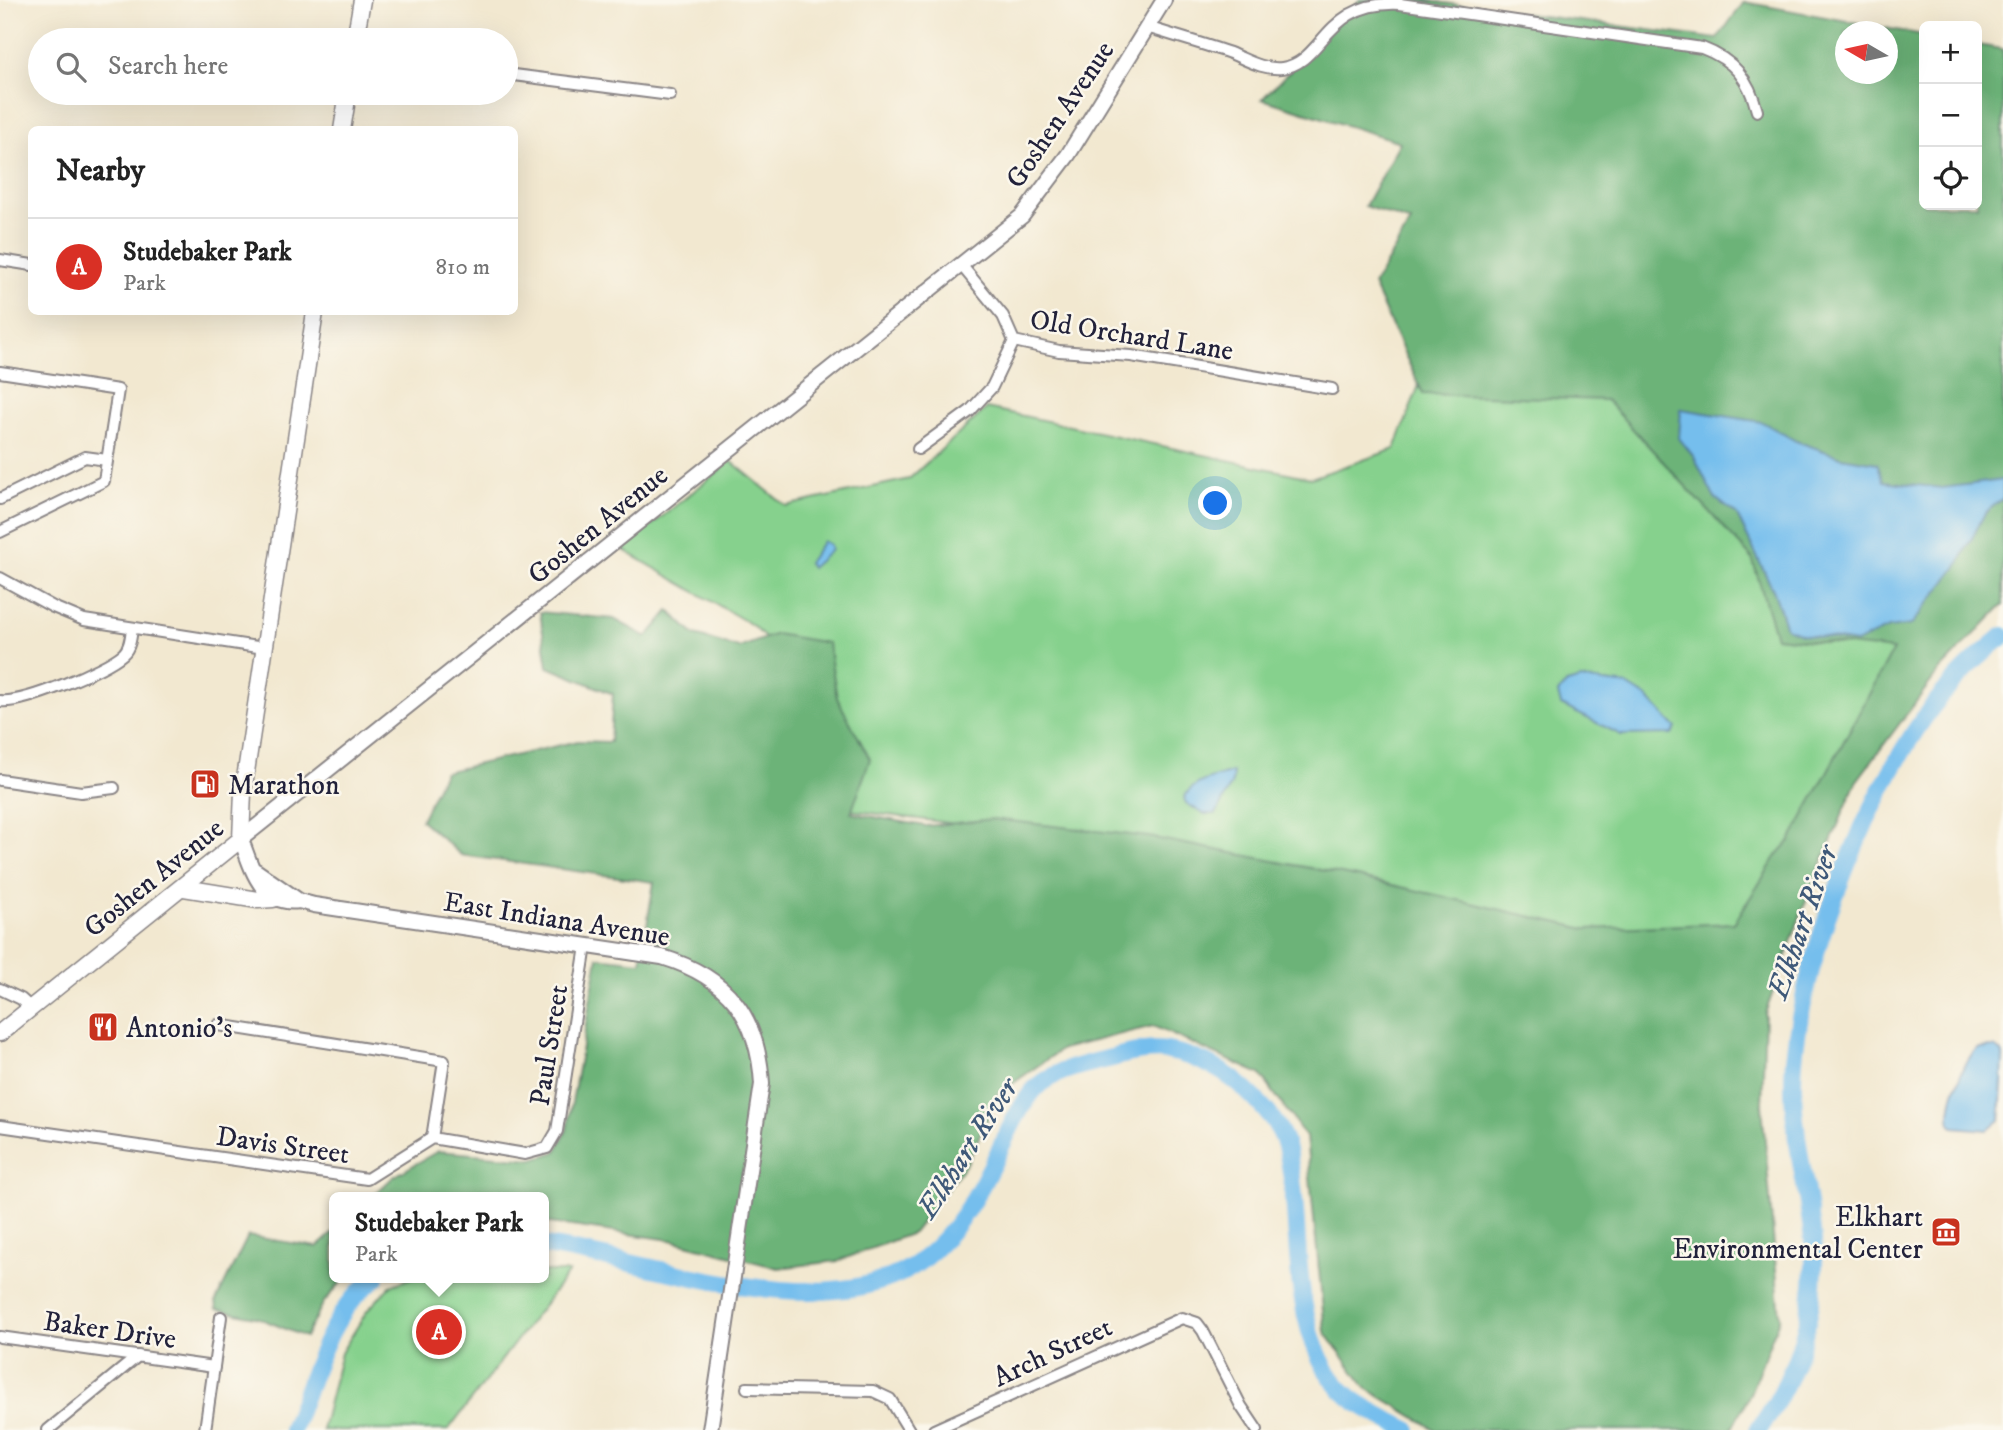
<!DOCTYPE html>
<meta charset="utf-8">
<style>
:root{--surface:#fff;--page:#f6f6f6;--text:#222;--muted:#767676;--line:#e0e0e0;--accent:#d93025}
body{margin:0;font-family:"IM FELL DW Pica",serif;background:var(--page);color:var(--text)}
.controls{position:absolute;right:21px;top:21px;display:grid;overflow:hidden;border-radius:10px;box-shadow:0 7px 28px #0002}
.controls button{width:63px;height:63px;display:grid;place-items:center;padding:0;border:0;border-bottom:2px solid var(--line);background:var(--surface);color:var(--text);font:35px sans-serif}
.compass{position:absolute;left:1835px;top:21px;width:63px;height:63px;border-radius:50%;background:var(--surface);box-shadow:0 7px 28px #0002;rotate:279deg}
.you{position:absolute;left:1216px;top:504px;width:24px;height:24px;margin:-18px;border:5px solid #fff;border-radius:50%;background:#1a73e8;box-shadow:0 0 0 10px #1a73e833}
.badge{display:grid;place-items:center;width:46px;height:46px;border-radius:50%;background:var(--accent);color:#fff;font-size:23px;font-weight:700}
.pin{position:absolute;translate:-50% -50%;border:4px solid #fff;box-shadow:0 2px 7px #0006}
.popup{position:absolute;left:329px;top:1192px;width:220px;height:91px;box-sizing:border-box;display:grid;place-content:center;border-radius:10px;background:var(--surface);filter:drop-shadow(0 2px 5px #0005);font-size:23px;white-space:nowrap;color:var(--muted)}
.popup b{font-size:26px;color:var(--text)}
.popup::after{content:'';position:absolute;left:50%;top:100%;margin-left:-14px;border:14px solid transparent;border-top-color:var(--surface)}
.list{margin:0;padding:0;list-style:none}
h2{display:flex;justify-content:space-between;align-items:center;height:91px;margin:0;padding:0 28px;font-size:30px}
h2 small{font-size:23px;font-weight:400;color:var(--muted)}
.list li{display:grid;grid-template-columns:46px 1fr auto;gap:21px;align-items:center;box-sizing:border-box;height:98px;padding:0 28px;border-top:2px solid var(--line)}
.list b{display:block;font-size:26px;white-space:nowrap}
.list p{margin:0;font-size:23px;white-space:nowrap;color:var(--muted)}
.list em{font-size:23px;font-style:normal;color:var(--muted)}
.icon{flex:none;width:38px;height:38px;fill:none;stroke:currentColor;stroke-width:2;stroke-linecap:round;stroke-linejoin:round}
.map{position:relative;flex:none;width:2003px;height:1430px;overflow:hidden}
.search{position:absolute;background:var(--surface);box-shadow:0 7px 28px #0002;left:28px;top:28px;width:490px;height:77px;display:flex;align-items:center;gap:18px;box-sizing:border-box;padding:0 24px;border-radius:38px;color:var(--muted);font-size:26px}
.panel{position:absolute;background:var(--surface);box-shadow:0 7px 28px #0002;left:28px;top:126px;width:490px;height:189px;border-radius:10px}
.map>svg:first-child{display:block}
.green{fill:#86d18d;stroke:#547a64;stroke-width:2}
.forest{fill:#6cb378;stroke:#476a5a;stroke-width:2;fill-rule:evenodd}
.water{fill:#74beed;stroke:#4b7094;stroke-width:2}
.lines{fill:none;stroke-linecap:round;stroke-linejoin:round}
.river{stroke:#74beed;stroke-width:18}
.street-casing{stroke:#8a8586;stroke-width:14}
.secondary-casing{stroke:#8a8586;stroke-width:18}
.primary-casing{stroke:#8a8586;stroke-width:19}
.street{stroke:#fff;stroke-width:10}
.secondary{stroke:#fff;stroke-width:14}
.primary{stroke:#fff;stroke-width:16}
.labels{text-anchor:middle;stroke-width:5;stroke-linejoin:round;paint-order:stroke}
.street-label{font-size:28px;fill:#22223b;stroke:#fbf7ec}
.poi-label{font-size:28px;fill:#22223b;stroke:#fbf7ec;text-anchor:start}
.water-label{font-size:30px;font-style:italic;fill:#3f5979;stroke:#fbf7ec}
</style>
<div class="map">
<svg width="2003" height="1430" viewBox="0 0 2003 1430">
<rect width="100%" height="100%" fill="#fbf7ec"/>
<filter id="ink" filterUnits="userSpaceOnUse"><feTurbulence type="fractalNoise" baseFrequency=".0143" numOctaves="2"/><feDisplacementMap in="SourceGraphic" scale="14" xChannelSelector="R" yChannelSelector="G"/><feConvolveMatrix kernelMatrix="1 2 1 2 8 2 1 2 1" color-interpolation-filters="sRGB"/></filter>
<filter id="wash" filterUnits="userSpaceOnUse"><feTurbulence type="fractalNoise" baseFrequency=".00686" numOctaves="4" result="noise"/><feDisplacementMap in="SourceGraphic" scale="28" xChannelSelector="R" yChannelSelector="G"/><feGaussianBlur stdDeviation="1.57" result="paint"/><feColorMatrix in="noise" values="0 0 0 0 0 0 0 0 0 0 0 0 0 0 0 0 0 1.4 0 .05"/><feComposite in="paint" operator="in"/></filter>
<g filter="url(#wash)">
<rect width="100%" height="100%" fill="#f2e8d0"/>
<g class="green">
<path d="M1638 362 1949 627 1734 923 1576 939 1112 844 841 809 821 693 752 625 622 549 731 461 786 506 909 479 987 408 1311 478 1395 449 1424 372Z"/>
<path d="M544 1272H569L448 1430H322L341 1353 367 1311 390 1286 411 1278H544Z"/>
</g>
<g class="forest">
<path d="M1360 0H1421L1717 39 1744 2 1924 35V205H1977V45L2003 49V605L1939 671 1856 782 1804 906 1765 1014 1762 1105 1780 1317 1749 1396 1731 1430H1436L1366 1388 1325 1332 1306 1137 1260 1074 1153 1026 1062 1049 999 1093 967 1163 913 1233 838 1261 778 1268 671 1240 550 1223 544 1221V1197H372L393 1177 438 1151 533 1159 556 1152 567 1130 598 957 641 962 654 882 461 855 421 820 444 772 578 741 610 742 613 694 548 667 540 612 614 619 647 637 669 611 695 635 739 648 776 634 828 643 837 698 870 759 851 813 926 826 993 819 1149 837 1357 877 1586 929 1734 923 1778 854 1790 841 1893 650 1776 637 1752 558 1606 400 1423 394 1373 285 1411 222 1365 206 1400 142 1262 99ZM1846 32H1888V74H1846Z"/>
<path d="M334 1232V1278H345L324 1302 305 1337 259 1318 217 1309 216 1301 248 1236 317 1247Z"/>
</g>
<g class="water">
<path d="M1681 409 1762 422 1796 441 1841 457 1877 463 1884 481 1942 488 2003 480V498L1985 513 1957 567 1911 625 1888 628 1856 643 1801 634 1786 628 1774 592 1737 515 1714 497 1694 457 1679 438Z"/>
<path d="M823 541 830 545 831 550 811 568 808 563Z"/>
<path d="M1581 679 1627 685 1648 698 1676 728 1672 734 1621 735 1561 705 1558 693 1567 683Z"/>
<path d="M1233 772 1232 783 1216 814H1204L1186 803 1184 798C1193 780 1215 778 1233 772Z"/>
<path d="M1994 1047 2001 1051 2003 1056 2000 1120 1988 1130 1953 1127C1942 1115 1964 1057 1978 1048Z"/>
</g>
<g class="lines">
<g class="river">
<path d="M544 1246C650 1260 815 1326 912 1267 948 1244 973 1204 991 1167 1004 1142 1015 1113 1033 1091 1052 1068 1096 1063 1123 1055 1160 1046 1178 1050 1212 1066 1238 1079 1278 1116 1286 1146 1303 1215 1289 1291 1320 1358 1339 1400 1370 1410 1408 1430"/>
<path d="M292 1430C312 1379 329 1310 376 1278"/>
<path d="M1758 1430C1797 1378 1819 1306 1813 1241 1808 1189 1793 1137 1793 1084 1793 977 1864 802 1926 715 1948 685 1975 659 2003 636"/>
</g>
</g>
</g>
<g filter="url(#ink)">
<g class="lines">
<g class="street-casing">
<g id="street">
<path d="M1147 27C1175 36 1203 44 1230 53 1247 60 1263 70 1282 68 1324 63 1324 0 1400 4L1702 48C1734 60 1749 79 1757 111"/>
<path d="M506 74 670 95"/>
<path d="M0 260 32 265"/>
<path d="M962 266 1003 316 1014 341 1059 351 1131 356 1332 389"/>
<path d="M0 372 118 390 104 481 0 532"/>
<path d="M918 449 970 411 992 387 1014 341"/>
<path d="M0 499 85 457 107 460"/>
<path d="M0 578 53 607 84 620 264 648"/>
<path d="M0 701C24 704 104 670 123 654 130 648 131 637 132 628"/>
<path d="M0 780 81 792 114 788"/>
<path d="M0 989 21 999 31 1008"/>
<path d="M218 1025 444 1061 432 1138"/>
<path d="M0 1126 367 1179 432 1138 525 1154 547 1148 557 1131 586 946"/>
<path d="M0 1337 214 1367"/>
<path d="M747 1388 873 1391 890 1399 909 1430"/>
<path d="M48 1430 138 1356"/>
<path d="M205 1430 221 1317"/>
<path d="M934 1430 1182 1318 1197 1323 1203 1331 1241 1406 1257 1430"/>
</g>
</g>
<g class="secondary-casing">
<g id="secondary">
<path d="M256 871 299 901 314 905 662 957C728 977 758 1016 762 1084L710 1430"/>
<path d="M299 901C261 906 252 869 241 839L1022 216 1068 155 1164 0"/>
</g>
</g>
<g class="primary-casing">
<g id="primary">
<path d="M355 40 362 0"/>
<path d="M342 130 348 93"/>
<path d="M184 888 258 900 273 899"/>
<path d="M0 1033 241 839 243 792 315 312"/>
</g>
</g>
<use href="#street" class="street"/>
<use href="#secondary" class="secondary"/>
<use href="#primary" class="primary"/>
</g>
</g>
<defs>
<g id="fuel-square" transform="scale(1.575)"><rect x="-9" y="-9" width="18" height="18" rx="4" fill="#c8321e" stroke="#fbf7ec"/><path d="M-5.5-6h7V0h2V4h1.3V-2.5L3-4.5l.8-.8L6-3V5H2.5V1h-1V6h-7ZM-4.2-4.7v3.2H.2V-4.7Z" fill="#fff"/></g>
<g id="restaurant-square" transform="scale(1.575)"><rect x="-9" y="-9" width="18" height="18" rx="4" fill="#c8321e" stroke="#fbf7ec"/><path d="M-5-6h1v4h1v-4h1v4h1v-4h1v5L-1.5 .5V6h-2V.5L-5-1ZM5-6V6H3V1.5H1.5Q1.5-4 5-6Z" fill="#fff"/></g>
<g id="museum-square" transform="scale(1.575)"><rect x="-9" y="-9" width="18" height="18" rx="4" fill="#c8321e" stroke="#fbf7ec"/><path d="M0-6L6-3V-2H-6V-3ZM-5-1h2V3h-2ZM-1-1h2V3h-2ZM3-1h2V3H3ZM-6 4H6V6H-6Z" fill="#fff"/></g>
</defs>
<g fill-rule="evenodd">
<use href="#fuel-square" x="205" y="784"/>
<use href="#restaurant-square" x="103" y="1027"/>
<use href="#museum-square" x="1946" y="1232"/>
</g>
<g class="labels">
<g class="street-label">
<text transform="translate(1059 114) rotate(-56)" y="10">Goshen Avenue</text>
<text transform="translate(1132 334) rotate(9)" y="10">Old Orchard Lane</text>
<text transform="translate(597 524) rotate(-39)" y="10">Goshen Avenue</text>
<text transform="translate(153 877) rotate(-39)" y="10">Goshen Avenue</text>
<text transform="translate(557 918) rotate(9)" y="10">East Indiana Avenue</text>
<text transform="translate(548 1045) rotate(-81)" y="10">Paul Street</text>
<text transform="translate(283 1144) rotate(8)" y="10">Davis Street</text>
<text transform="translate(110 1329) rotate(8)" y="10">Baker Drive</text>
<text transform="translate(1052 1351) rotate(-25)" y="10">Arch Street</text>
</g>
<g class="poi-label">
<text x="228" y="794">Marathon</text>
<text x="126" y="1037">Antonio's</text>
<text x="1923" y="1226" text-anchor="end">Elkhart<tspan x="1923" dy="32">Environmental Center</tspan></text>
</g>
<g class="water-label">
<text transform="translate(1802 922) rotate(-71)" y="10">Elkhart River</text>
<text transform="translate(967 1148) rotate(-57)" y="10">Elkhart River</text>
</g>
</g>
</svg>
<div class="controls">
<button>+</button>
<button>−</button>
<button><svg class="icon" aria-label="locate" viewBox="0 0 24 24"><circle cx="12" cy="12" r="6"/><path d="M12 2v4M12 18v4M2 12h4M18 12h4"/></svg></button>
</div>
<svg class="compass" viewBox="-18 -18 36 36"><path d="M0-13l5 13h-10z" fill="#e53935"/><path d="M0 13l5-13h-10z" fill="#767676"/></svg>
<div class="you"></div>
<div class="pin badge" style="left:439px;top:1332px">A</div>
<div class="popup"><b>Studebaker Park</b>Park</div>
<div class="search"><svg class="icon" aria-label="search" viewBox="0 0 24 24"><circle cx="10" cy="10" r="6"/><path d="M15 15l6 6"/></svg>Search here</div>
<section class="panel">
<h2>Nearby<small></small></h2>
<ul class="list">
<li><span class="badge">A</span><div><b>Studebaker Park</b><p>Park</p></div><em>810 m</em></li>
</ul>
</section>
</div>
